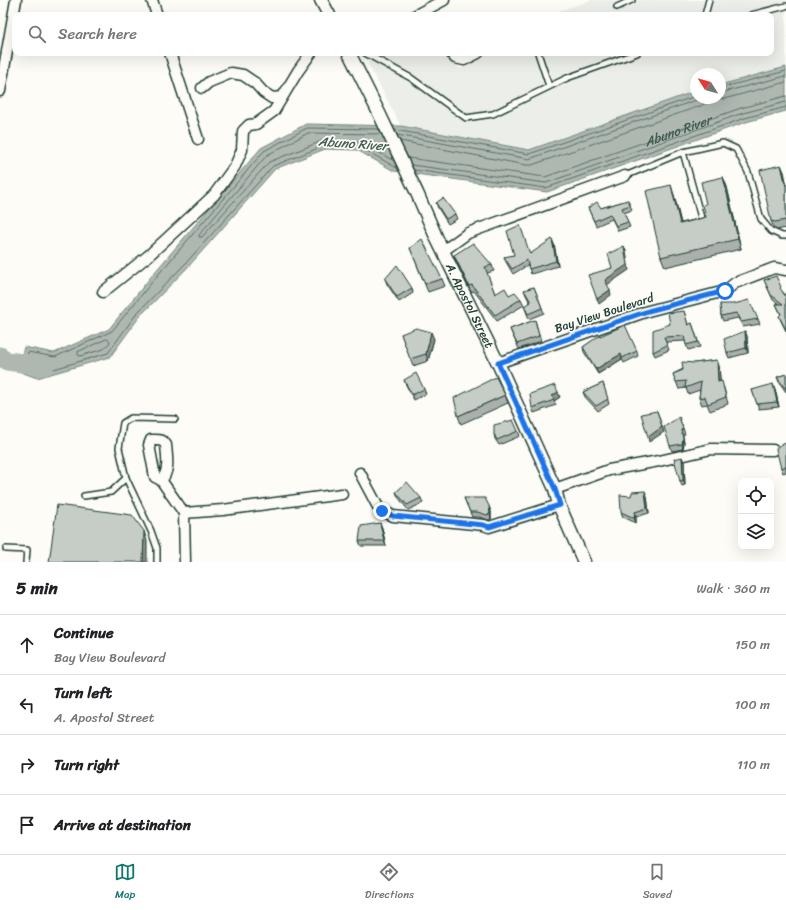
<!DOCTYPE html>
<meta charset="utf-8">
<style>
:root{--surface:#fff;--page:#f6f6f6;--text:#202124;--muted:#757577;--line:#e0e0e0;--accent:#0f766e}
body{margin:0;font-family:Sriracha,sans-serif;background:var(--page);color:var(--text)}
.controls{position:absolute;right:12px;bottom:12px;display:grid;overflow:hidden;border-radius:8px;box-shadow:0 4px 16px #0002}
.controls button{width:36px;height:36px;display:grid;place-items:center;padding:0;border:0;border-bottom:1px solid var(--line);background:var(--surface);color:var(--text);font:20px sans-serif}
.compass{position:absolute;left:690px;top:68px;width:36px;height:36px;border-radius:50%;background:var(--surface);box-shadow:0 4px 16px #0002;rotate:307deg}
.stop{position:absolute;width:12px;height:12px;margin:-9px;border:3px solid #1a73e8;border-radius:50%;background:#fff}
.stop.end{background:#1a73e8;border-color:#fff;box-shadow:0 1px 4px #0008}
.list{margin:0;padding:0;list-style:none}
h2{display:flex;justify-content:space-between;align-items:center;height:52px;margin:0;padding:0 16px;font-size:17px}
h2 small{font-size:13px;font-weight:400;color:var(--muted)}
.list li{display:grid;grid-template-columns:26px 1fr auto;gap:12px;align-items:center;box-sizing:border-box;height:60px;padding:0 16px;border-top:1px solid var(--line)}
.list b{display:block;font-size:15px;white-space:nowrap}
.list p{margin:0;font-size:13px;white-space:nowrap;color:var(--muted)}
.list em{font-size:13px;font-style:normal;color:var(--muted)}
.icon{flex:none;width:22px;height:22px;fill:none;stroke:currentColor;stroke-width:2;stroke-linecap:round;stroke-linejoin:round}
.map{position:relative;flex:none;width:786px;height:562px;overflow:hidden}
.search{position:absolute;background:var(--surface);box-shadow:0 4px 16px #0002;left:12px;right:12px;top:12px;height:44px;display:flex;align-items:center;gap:10px;box-sizing:border-box;padding:0 14px;border-radius:8px;color:var(--muted);font-size:15px}
.sheet{height:292px;background:var(--surface)}
nav{display:flex;justify-content:space-around;align-items:center;box-sizing:border-box;height:56px;border-top:1px solid var(--line);background:var(--surface);font-size:11px;color:var(--muted)}
nav a{display:grid;justify-items:center;gap:2px}
nav .on{color:var(--accent)}
.map>svg:first-child{display:block}
.built{fill:#eceee9}
.water{fill:#aeb8b1;stroke:#75877f}
.lines{fill:none;stroke-linecap:round;stroke-linejoin:round}
.shore{stroke:#586e66;stroke-width:1}
.river{stroke:#aeb8b1;stroke-width:19}
.service-casing{stroke:#1f3d34;stroke-width:8}
.minor-casing{stroke:#1f3d34;stroke-width:13}
.tertiary-casing{stroke:#1f3d34;stroke-width:15}
.service{stroke:#fdfcf7;stroke-width:5}
.minor{stroke:#fdfcf7;stroke-width:10}
.tertiary{stroke:#fdfcf7;stroke-width:12}
.wall{fill:#aab0ab;stroke:#1f3d34}
.shaded-wall{fill:#8b908b;stroke:#1f3d34}
.building{fill:#c6cdc7;stroke:#1f3d34}
.route{stroke:#1a73e8;stroke-width:5}
.labels{text-anchor:middle;stroke-width:3.5;stroke-linejoin:round;paint-order:stroke}
.street-label{font-size:12px;fill:#1f3d34;stroke:#fdfcf7}
.water-label{font-size:13px;font-style:italic;fill:#435c53;stroke:#fdfcf7}
</style>
<div class="map">
<svg width="786" height="562" viewBox="0 0 786 562">
<rect width="100%" height="100%" fill="#fdfcf7"/>
<filter id="ink" filterUnits="userSpaceOnUse"><feTurbulence type="fractalNoise" baseFrequency=".025" numOctaves="2"/><feDisplacementMap in="SourceGraphic" scale="8" xChannelSelector="R" yChannelSelector="G"/><feConvolveMatrix kernelMatrix="1 2 1 2 8 2 1 2 1" color-interpolation-filters="sRGB"/></filter>
<g filter="url(#ink)">
<path class="built" d="M592 0H786V67L720 85V74H696V91L529 150 401 126 368 64 371 53H447L460 69 484 53H771V15H546Z"/>
<path class="water" d="M786 67V111L746 122 547 192 394 171 357 150 325 149 275 169 188 267 140 316 110 357 37 378 18 371 24 347 54 353 109 329 154 273 261 148 306 124 401 126 529 150 696 91V98H720V85Z"/>
<g class="lines">
<g class="shore">
<path d="M720 88 786 71"/>
<path d="M720 93 786 76"/>
<path d="M714 98 724 99 786 82"/>
<path d="M379 129 307 128 264 151 157 276 112 331 55 357 28 352 23 368 37 374 108 353 137 313 185 264 273 166 326 145 358 146 397 168"/>
<path d="M395 130 529 154 696 96"/>
<path d="M381 134 308 133 267 155 199 235V237H202L269 162 322 141 360 142 394 161"/>
<path d="M397 135 529 159 702 98"/>
<path d="M400 141 526 165H532L700 106 706 103 709 98"/>
<path id="s1" d="M408 158 545 177 741 108 786 96"/>
<path d="M411 165 546 183 743 113 786 102"/>
<path d="M414 170 546 188 745 118 786 107"/>
<path d="M107 339 109 340 110 342 104 349 80 356 78 355V352Z"/>
<path d="M32 358 49 361 50 364 36 368 29 365 30 359Z"/>
</g>
<path class="river" d="M0 356 7 361 45 366"/>
<g class="service-casing">
<g id="service">
<path d="M617 7 632 0"/>
<path d="M705 15 709 0"/>
<path d="M751 15 786 6"/>
<path d="M365 53 411 78 466 118 493 114 567 78 637 53"/>
<path d="M538 53 549 86"/>
<path d="M683 152 703 225"/>
<path d="M625 176 683 152 723 143 736 149 748 172 761 219 771 231 782 236H786"/>
<path d="M84 496 111 492 126 478"/>
<path d="M6 549 27 550 26 562"/>
<path d="M157 562V548L151 531 126 478 119 448 123 423 131 418 175 419"/>
</g>
</g>
<g class="minor-casing">
<g id="minor">
<path d="M152 0 157 15"/>
<path d="M416 15 444 0"/>
<path d="M170 53 198 139"/>
<path d="M451 53 455 58 464 60 478 53"/>
<path d="M202 88 209 82 231 73 243 75 255 83 263 92 272 98 282 97"/>
<path d="M0 91 16 0"/>
<path d="M443 251 468 233 625 176"/>
<path d="M103 292 148 256 214 195 235 166 242 150 243 131 249 125 256 124 274 111 298 71 311 53"/>
<path d="M498 363 648 311 725 291 735 283 774 268 786 270"/>
<path d="M360 473 378 507 382 511 393 516 484 525 489 527 559 505"/>
<path d="M161 480C170 472 167 457 166 445 163 439 158 440 151 440L149 445 155 477 161 480 184 513 185 562"/>
<path d="M555 489 609 470 659 461 711 449 773 450"/>
<path d="M184 513 223 510 342 494"/>
</g>
</g>
<g class="tertiary-casing">
<g id="tertiary">
<path d="M321 0 329 15"/>
<path id="s2" d="M349 53 379 113 417 193 437 239 498 363 555 489 559 505 584 562"/>
</g>
</g>
<use href="#service" class="service"/>
<use href="#minor" class="minor"/>
<use href="#tertiary" class="tertiary"/>
</g>
<g class="wall">
<path d="M781 165 784 172 786 182V228L777 230 774 228 771 221Z"/>
<path d="M723 177 727 187 741 249 665 267 661 257 674 195 681 223 706 217V204Z"/>
<path d="M628 200 632 210 624 213 630 227 618 231 612 219 596 226 588 208H601Z"/>
<path d="M436 203 455 214 457 219 448 224 438 208Z"/>
<path d="M554 244 558 266 531 274 528 265 513 274 506 262 504 257 530 254Z"/>
<path d="M410 248 442 279 445 286 428 292Z"/>
<path d="M454 255 492 265 494 271 487 273 495 294 521 299 524 305 497 321 474 291 471 292 456 261Z"/>
<path d="M385 279 412 288 413 293 399 302 387 284Z"/>
<path d="M764 280 783 292 786 297V331L781 321 779 316 781 315 776 304H779L773 300Z"/>
<path d="M534 287 544 313 529 319 524 306 530 303 526 295 524 290Z"/>
<path d="M720 304 758 319 760 324 743 327 738 318 723 321 721 316Z"/>
<path d="M684 311 688 325 692 323 700 347 688 350 685 341 666 342 669 350 655 356 653 352 670 324Z"/>
<path d="M535 320 541 341 519 349 512 334 510 329Z"/>
<path d="M745 331 747 336 748 353 729 358 727 353Z"/>
<path d="M401 334 434 339 428 361 413 366Z"/>
<path d="M600 336 637 351 638 356 624 363 622 359 598 374 584 352 583 347Z"/>
<path d="M717 360 719 366 720 381 724 388 728 404 710 411 707 404 702 405 699 398 700 390 688 394 686 388 679 389 673 374 695 363Z"/>
<path d="M786 374V392L779 382 777 377Z"/>
<path d="M404 380 424 389 426 394 414 400 406 385Z"/>
<path d="M603 383 609 404 598 411 585 397 583 392Z"/>
<path d="M775 389 779 407 759 409 752 390Z"/>
<path d="M505 395 508 403 461 424 458 416Z"/>
<path d="M560 397 554 401 556 405 534 413 532 408Z"/>
<path d="M679 417 685 434 683 435 684 443 683 449 672 451 670 446Z"/>
<path d="M518 431 520 436 499 445 495 439 494 434Z"/>
<path d="M786 443V472L783 473 781 468Z"/>
<path d="M682 457 684 462 685 485 682 486 680 481Z"/>
<path d="M396 492 421 498 423 503 408 510 398 497Z"/>
<path d="M647 496 649 513 636 517V523L623 517 621 512Z"/>
<path d="M464 498 491 511V519L489 520 479 517H472Z"/>
<path d="M380 523 382 528 386 546H361L359 541Z"/>
</g>
<g class="shaded-wall">
<path d="M781 165 784 172 786 182V186Z"/>
<path d="M723 177 727 187 741 249 738 239Z"/>
<path d="M671 185 674 195 683 233 680 224Z"/>
<path d="M552 239 554 244 558 266 556 261Z"/>
<path d="M624 246 626 251 629 270 607 285 605 280Z"/>
<path d="M610 290 611 295 599 304 597 299Z"/>
<path d="M745 331 747 336 748 353 746 348Z"/>
<path d="M431 332 434 339 428 361 426 354Z"/>
<path d="M621 354 622 359 598 374 596 369Z"/>
<path d="M717 360 719 366 721 388 718 382Z"/>
<path d="M773 384 775 389 779 407 777 402Z"/>
<path d="M558 392 560 397 554 401 552 396Z"/>
<path d="M657 411 664 432 649 442 648 437Z"/>
<path d="M681 430 684 443 683 449 682 444Z"/>
<path d="M682 457 684 462 685 485 683 480Z"/>
<path d="M645 491 647 496 649 513 647 508Z"/>
<path d="M489 506 491 511V519L490 514Z"/>
<path d="M635 512 636 517V523L634 518Z"/>
<path d="M380 523 382 528 386 546 384 541Z"/>
<path d="M144 531 147 541V562H143Z"/>
</g>
<g class="building">
<path d="M781 165 786 186V220L775 222 771 221 760 170Z"/>
<path d="M723 177 738 239 661 257 646 191 671 185 680 224 706 217 703 205 706 204 701 182Z"/>
<path d="M443 198 455 214 446 219 436 203Z"/>
<path d="M628 200 630 205 622 208 628 222 616 226 610 214 594 221 588 208 597 202 601 208Z"/>
<path d="M520 225 530 254 552 239 556 261 529 269 527 260 512 269 504 257 514 255 507 231Z"/>
<path d="M422 239 442 279 425 284 410 248Z"/>
<path d="M473 243 492 265 485 267 495 294 505 288 509 295 515 292 521 299 495 315 472 285 469 286 454 255Z"/>
<path d="M624 246 627 265 605 280 610 290 597 299 588 275 612 268 608 254Z"/>
<path d="M397 265 412 288 397 297 385 279Z"/>
<path d="M776 276 781 287 780 288 786 297V330L779 316 781 314 776 304H783L771 295 764 280Z"/>
<path d="M534 287 542 308 528 314 524 306 531 302 524 290Z"/>
<path d="M749 300 758 319 741 322 736 313 721 316 720 304H734Z"/>
<path d="M684 311 688 325 692 323 698 342 686 345 684 336 664 337 667 345 653 352V330L670 324 668 313Z"/>
<path d="M535 320 539 336 517 344 510 329Z"/>
<path d="M625 325 637 351 622 358 621 354 596 369 583 347 600 335V336Z"/>
<path d="M416 328 431 332 426 354 410 359 401 334Z"/>
<path d="M745 331 746 348 727 353 724 339Z"/>
<path d="M717 360 718 382 722 381 726 397 708 404 705 397 699 398 701 382 685 388 686 381 676 382 673 374 683 370 682 362 695 363Z"/>
<path d="M416 373 424 389 412 395 404 380Z"/>
<path d="M786 374V388H785L777 377Z"/>
<path d="M496 377 505 395 458 416 454 398Z"/>
<path d="M603 383 608 399 596 406 583 392Z"/>
<path d="M773 384 777 402 757 404 752 390Z"/>
<path d="M555 385 558 392 552 396 554 400 532 408 530 394Z"/>
<path d="M657 411 662 427 648 437 641 414Z"/>
<path d="M679 417 683 429 681 430 683 438 682 444 670 446 664 427Z"/>
<path d="M513 420 518 431 497 440 494 434V425Z"/>
<path d="M786 443V466L781 468 776 449 778 446Z"/>
<path d="M682 457 683 480 680 481 674 459Z"/>
<path d="M407 482 421 498 407 505 396 492Z"/>
<path d="M645 491 647 508 635 512 634 518 621 512 620 495 631 496 632 492Z"/>
<path d="M464 498H485L489 506 490 514 487 515 477 512H470Z"/>
<path d="M57 505 132 515 144 531 143 562H49Z"/>
<path d="M380 523 384 541H359L361 526Z"/>
</g>
</g>
<g class="lines" filter="url(#ink)">
<path class="route" d="M382 511 393 516 484 525 489 527 560 505 555 489 498 363 648 311 725 291"/>
</g>
<g class="labels">
<g class="street-label">
<text dy="4" stroke="none"><textPath href="#s2" startOffset="280">A. Apostol Street</textPath></text>
<text transform="translate(604 313) rotate(-18)" y="4">Bay View Boulevard</text>
</g>
<g class="water-label">
<text dy="5" stroke="none"><textPath href="#s1" startOffset="279">Abuno River</textPath></text>
<text transform="translate(353 143) rotate(4)" y="5">Abuno River</text>
</g>
</g>
</svg>
<div class="controls">
<button><svg class="icon" aria-label="locate" viewBox="0 0 24 24"><circle cx="12" cy="12" r="6"/><path d="M12 2v4M12 18v4M2 12h4M18 12h4"/></svg></button>
<button><svg class="icon" aria-label="layers" viewBox="0 0 24 24"><path d="M12 4l9 5-9 5-9-5zM3 14l9 5 9-5"/></svg></button>
</div>
<svg class="compass" viewBox="-18 -18 36 36"><path d="M0-13l5 13h-10z" fill="#e53935"/><path d="M0 13l5-13h-10z" fill="#757577"/></svg>
<div class="stop" style="left:725px;top:291px"></div>
<div class="stop end" style="left:382px;top:511px"></div>
<div class="search"><svg class="icon" aria-label="search" viewBox="0 0 24 24"><circle cx="10" cy="10" r="6"/><path d="M15 15l6 6"/></svg>Search here</div>
</div>
<section class="sheet">
<h2>5 min<small>Walk · 360 m</small></h2>
<ul class="list">
<li><svg class="icon" aria-label="ahead" viewBox="0 0 24 24"><path d="M12 20V5M6 11l6-6 6 6"/></svg><div><b>Continue</b><p>Bay View Boulevard</p></div><em>150 m</em></li>
<li><svg class="icon" aria-label="left" viewBox="0 0 24 24"><path d="M17 20v-9H6M10 6l-5 5 5 5"/></svg><div><b>Turn left</b><p>A. Apostol Street</p></div><em>100 m</em></li>
<li><svg class="icon" aria-label="right" viewBox="0 0 24 24"><path d="M7 20v-9h11M14 6l5 5-5 5"/></svg><div><b>Turn right</b></div><em>110 m</em></li>
<li><svg class="icon" aria-label="arrive" viewBox="0 0 24 24"><path d="M6 21V4h12l-3 4 3 4H6"/></svg><div><b>Arrive at destination</b></div></li>
</ul>
</section>
<nav>
<a class="on"><svg class="icon" aria-label="map" viewBox="0 0 24 24"><path d="M3 6l6-2 6 2 6-2v14l-6 2-6-2-6 2zM9 4v14M15 6v14"/></svg>Map</a>
<a><svg class="icon" aria-label="directions" viewBox="0 0 24 24"><path d="M12 3l9 9-9 9-9-9zM9 14v-3h6M13 9l2 2-2 2"/></svg>Directions</a>
<a><svg class="icon" aria-label="saved" viewBox="0 0 24 24"><path d="M7 4h10v16l-5-4-5 4z"/></svg>Saved</a>
</nav>
